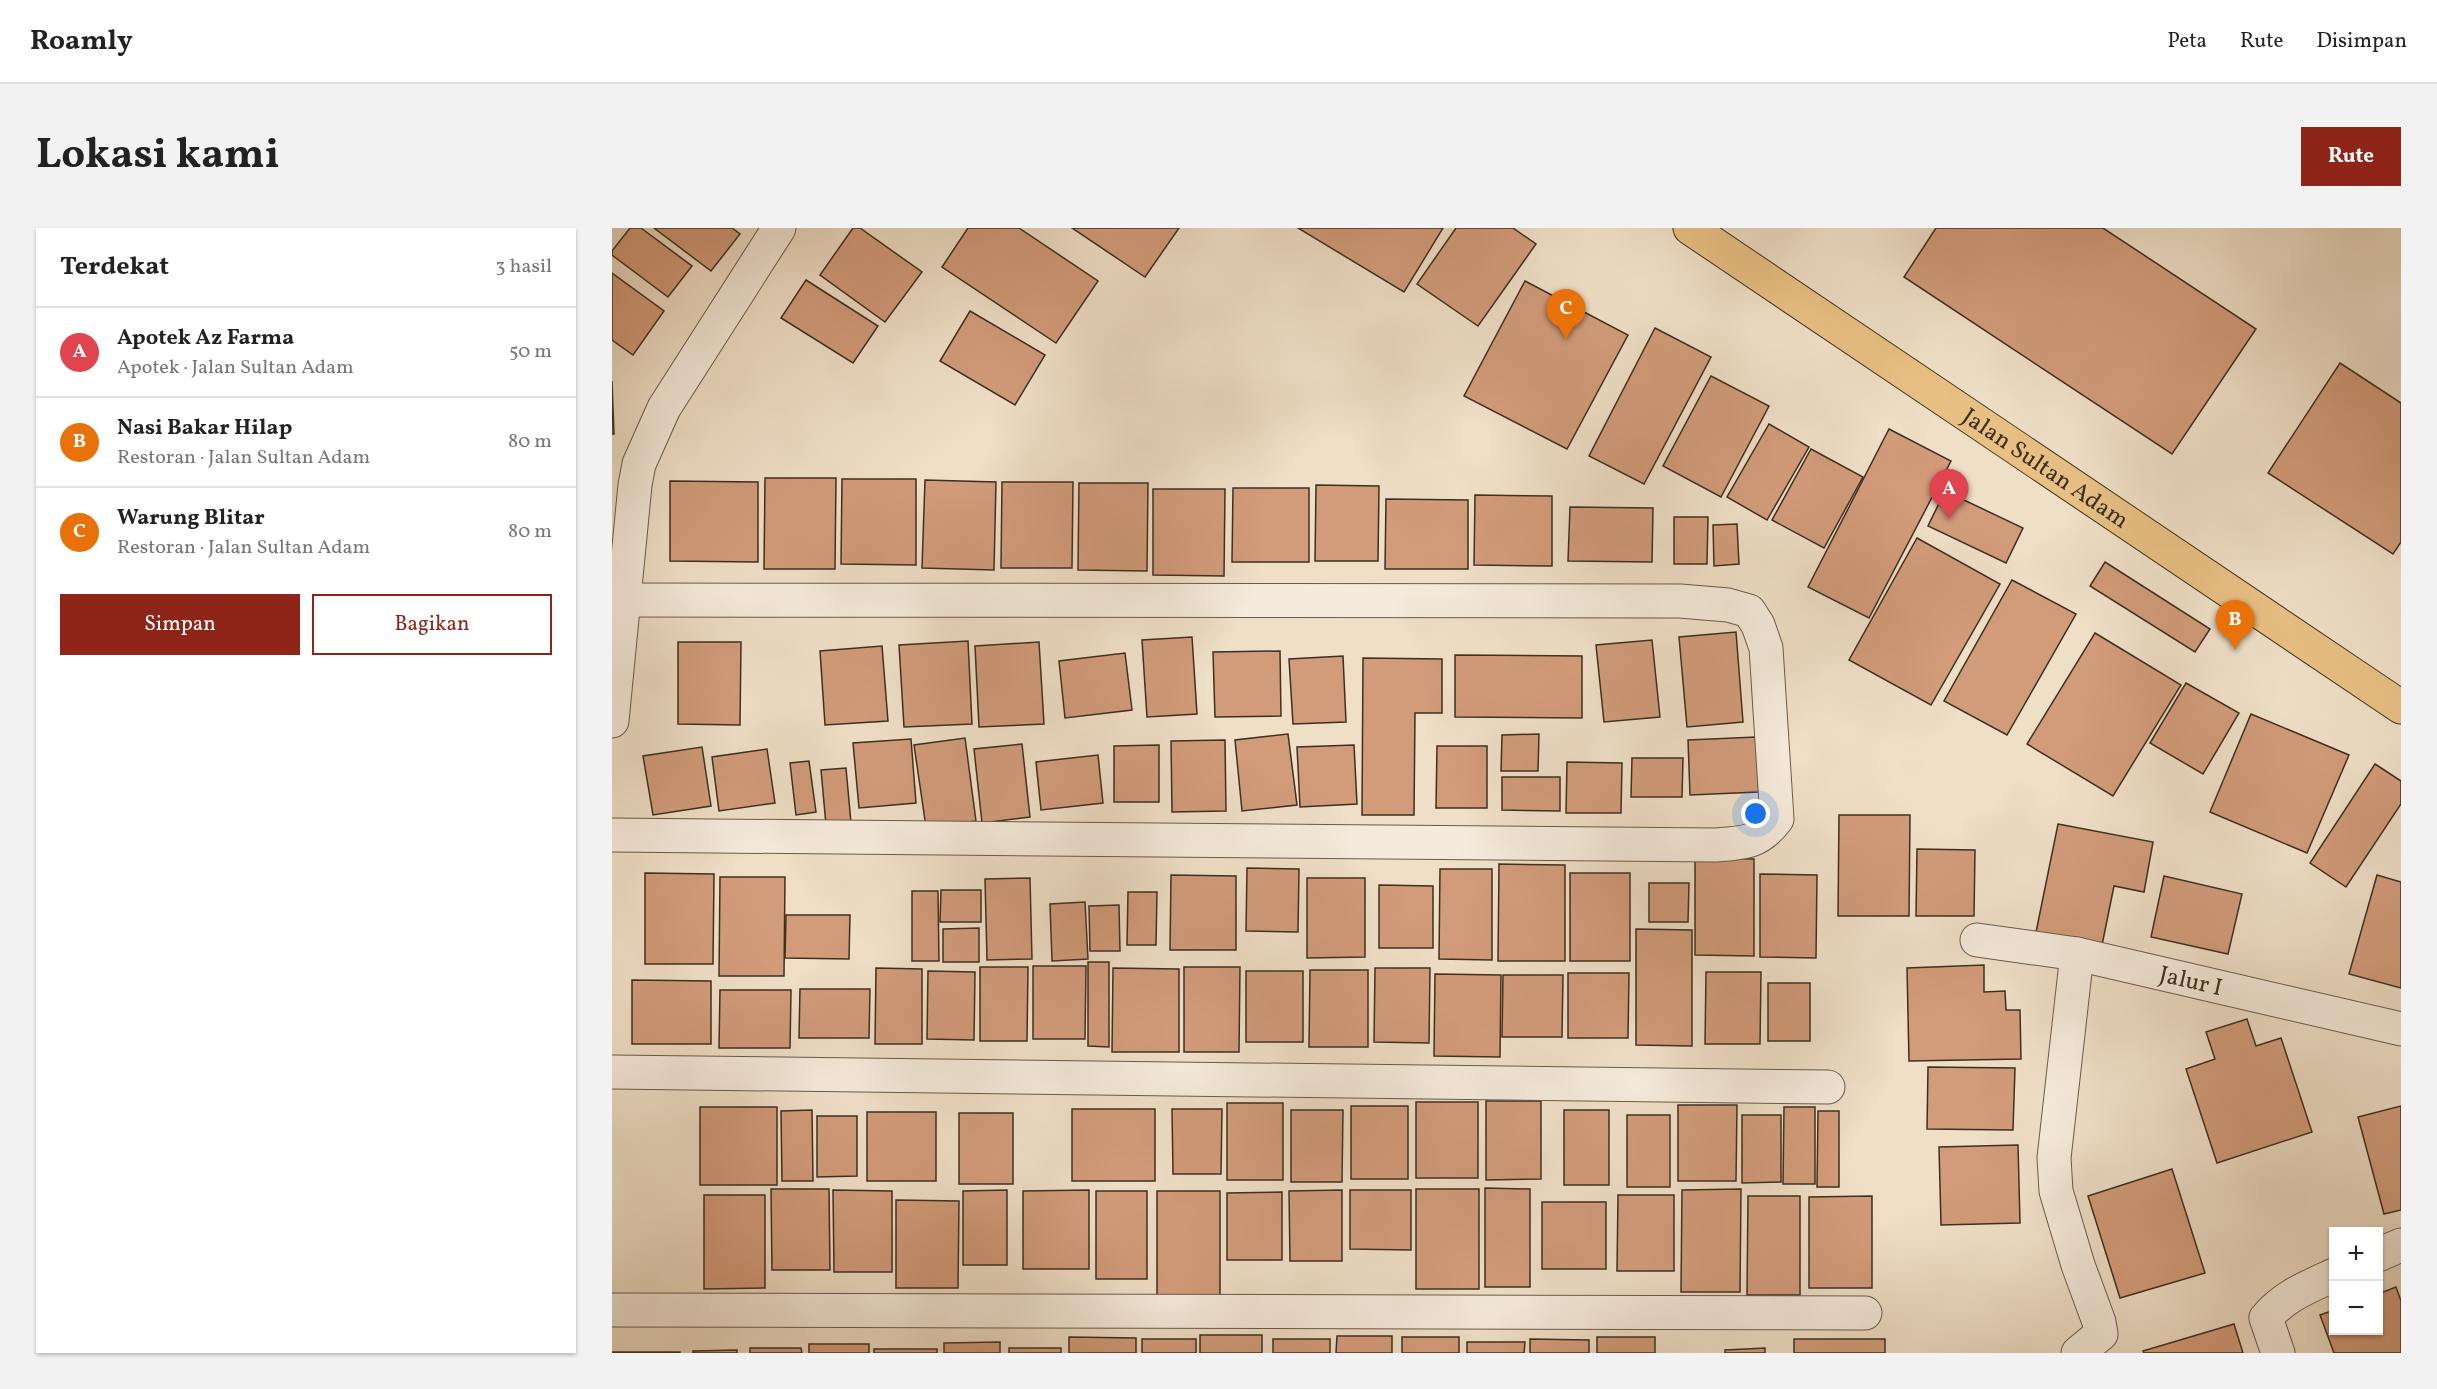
<!DOCTYPE html>
<html lang="id">
<meta charset="utf-8">
<style>
:root{--surface:#fff;--page:#f2f2f2;--text:#222;--muted:#767676;--line:#e0e0e0;--accent:#8f2418}
body{margin:0;font-family:Vollkorn,serif;background:var(--page);color:var(--text)}
.controls{position:absolute;right:18px;bottom:18px;display:grid;overflow:hidden;border-radius:0px;box-shadow:0 2px 4px #0004}
.controls button{width:54px;height:54px;display:grid;place-items:center;padding:0;border:0;border-bottom:2px solid var(--line);background:var(--surface);color:var(--text);font:30px sans-serif}
.you{position:absolute;left:1144px;top:586px;width:21px;height:21px;margin:-15px;border:4px solid #fff;border-radius:50%;background:#1a73e8;box-shadow:0 0 0 9px #1a73e833}
.badge{display:grid;place-items:center;width:39px;height:39px;border-radius:50%;background:var(--accent);color:#fff;font-size:20px;font-weight:700}
.pin{position:absolute;translate:-50% -50px;filter:drop-shadow(0 2px 3px #0008)}
.pin::after{content:'';position:absolute;top:32px;width:21px;height:18px;background:inherit;clip-path:polygon(0 0,100% 0,50% 100%)}
.list{margin:0;padding:0;list-style:none}
h2{display:flex;justify-content:space-between;align-items:center;height:78px;margin:0;padding:0 24px;font-size:26px}
h2 small{font-size:20px;font-weight:400;color:var(--muted)}
.list li{display:grid;grid-template-columns:39px 1fr auto;gap:18px;align-items:center;box-sizing:border-box;height:90px;padding:0 24px;border-top:2px solid var(--line)}
.list b{display:block;font-size:22px;white-space:nowrap}
.list p{margin:0;font-size:20px;white-space:nowrap;color:var(--muted)}
.list em{font-size:20px;font-style:normal;color:var(--muted)}
.actions{display:flex;gap:12px;padding:18px 24px}
.actions a{flex:1;padding:14px 0;border:2px solid var(--accent);border-radius:0px;text-align:center;font-size:21px;color:var(--accent)}
.actions .main{background:var(--accent);color:#fff}
.map{position:relative;flex:none;width:1789px;height:1125px;overflow:hidden;border-radius:0px}
header{display:flex;align-items:center;gap:36px;box-sizing:border-box;height:84px;padding:0 30px;background:var(--surface);border-bottom:2px solid var(--line)}
header strong{font-size:28px}
nav{display:flex;gap:33px;margin-inline-start:auto;font-size:21px}
.intro{display:flex;align-items:center;justify-content:space-between;box-sizing:border-box;height:144px;padding:0 36px}
h1{margin:0;font-size:42px}
.button{padding:15px 27px;border-radius:0px;background:var(--accent);color:#fff;font-size:21px;font-weight:700}
main{display:flex;gap:36px;padding:0 36px}
aside{flex:1;background:var(--surface);border-radius:0px;box-shadow:0 2px 4px #0004}
.map>svg:first-child{display:block}
.building{fill:#d29b7a;stroke:#3c3020;stroke-width:1.5}
.lines{fill:none;stroke-linecap:round;stroke-linejoin:round}
.minor-casing{stroke:#695c4a;stroke-width:35}
.major-casing{stroke:#3c3020;stroke-width:35}
.minor{stroke:#f5eadb;stroke-width:33}
.major{stroke:#e8c084;stroke-width:33}
.labels{text-anchor:middle;stroke-width:4.5;stroke-linejoin:round;paint-order:stroke}
.street-label{font-size:24px;fill:#3c3020;stroke:#f5eadb}
</style>
<header>
<strong>Roamly</strong>
<nav><a>Peta</a><a>Rute</a><a>Disimpan</a></nav>
</header>
<div class="intro"><h1>Lokasi kami</h1><a class="button">Rute</a></div>
<main>
<aside>
<h2>Terdekat<small>3 hasil</small></h2>
<ul class="list">
<li><span class="badge" style="background:#e0444e">A</span><div><b>Apotek Az Farma</b><p>Apotek · Jalan Sultan Adam</p></div><em>50 m</em></li>
<li><span class="badge" style="background:#e8710a">B</span><div><b>Nasi Bakar Hilap</b><p>Restoran · Jalan Sultan Adam</p></div><em>80 m</em></li>
<li><span class="badge" style="background:#e8710a">C</span><div><b>Warung Blitar</b><p>Restoran · Jalan Sultan Adam</p></div><em>80 m</em></li>
</ul>
<div class="actions"><a class="main">Simpan</a><a>Bagikan</a></div>
</aside>
<div class="map">
<svg width="1789" height="1125" viewBox="0 0 1789 1125">
<rect width="100%" height="100%" fill="#efdfc7"/>
<filter id="stains"><feTurbulence type="fractalNoise" baseFrequency=".00333" numOctaves="4"/><feColorMatrix values="0 0 0 0 .2 0 0 0 0 .09 0 0 0 0 .02 0 0 0 .5 -.17"/></filter>
<radialGradient id="worn" r=".72"><stop offset=".6" stop-color="#630" stop-opacity="0"/><stop offset="1" stop-color="#630" stop-opacity=".3"/></radialGradient>
<g class="building">
<path d="M18 0H29L80 38 56 69 0 27V23Z"/>
<path d="M42 0H120L128 6 99 43Z"/>
<path d="M241 0H248L310 44 273 94 208 47Z"/>
<path d="M356 0H407L486 53 444 115 330 39Z"/>
<path d="M460 0H567L533 49Z"/>
<path d="M686 0H831L792 64Z"/>
<path d="M844 0H901L924 16 866 98 805 56Z"/>
<path d="M1324 0H1491L1644 101 1560 226 1292 49Z"/>
<path d="M0 45 52 83 21 127 0 112Z"/>
<path d="M194 52 266 98 241 135 169 90Z"/>
<path d="M913 53 1016 107 955 221 852 168Z"/>
<path d="M358 83 433 127 403 177 328 133Z"/>
<path d="M1043 100 1099 129 1032 256 977 228Z"/>
<path d="M1728 135 1789 175V314L1781 326 1656 245Z"/>
<path d="M1099 148 1157 178 1109 269 1051 238Z"/>
<path d="M0 153 2 206H0Z"/>
<path d="M1157 196 1197 219 1155 292 1115 269Z"/>
<path d="M1277 201 1339 233 1257 390 1196 359Z"/>
<path d="M1199 221 1251 249 1212 320 1160 292Z"/>
<path d="M153 250H224L223 341H152Z"/>
<path d="M230 251H304V337L229 336Z"/>
<path d="M313 252 384 254 382 342 310 340Z"/>
<path d="M58 253 146 254V334L58 333Z"/>
<path d="M390 254H461L460 340H389Z"/>
<path d="M467 255H536L535 343 466 342Z"/>
<path d="M704 257 767 258 766 333H703Z"/>
<path d="M621 260H697V334H620Z"/>
<path d="M541 261H613L612 348 541 347Z"/>
<path d="M1333 263 1411 300 1394 335 1316 298Z"/>
<path d="M863 267 940 268V338L862 337Z"/>
<path d="M774 271 856 272V341H773Z"/>
<path d="M958 279 1041 280 1040 334 956 333Z"/>
<path d="M1062 289H1096L1095 336H1062Z"/>
<path d="M1125 296 1127 336 1102 338 1101 297Z"/>
<path d="M1305 310 1388 356 1319 477 1237 432Z"/>
<path d="M1493 334 1598 401 1583 424 1478 358Z"/>
<path d="M1400 352 1464 386 1395 507 1332 473Z"/>
<path d="M1124 404 1131 494 1075 499 1067 409Z"/>
<path d="M1483 405 1569 457 1501 568 1415 516Z"/>
<path d="M580 409 585 486 535 489 530 412Z"/>
<path d="M1040 412 1048 489 992 494 984 417Z"/>
<path d="M356 413 360 496 292 499 287 417Z"/>
<path d="M66 414H129L128 497 66 496Z"/>
<path d="M427 414 432 496 367 499 363 418Z"/>
<path d="M270 418 276 493 213 497 208 423Z"/>
<path d="M668 423 669 488 603 489 601 424Z"/>
<path d="M513 425 520 482 453 490 447 433Z"/>
<path d="M843 427 970 428V490L843 489Z"/>
<path d="M731 428 734 494 681 496 677 431Z"/>
<path d="M751 430 830 431V485H803L802 587H750Z"/>
<path d="M1574 455 1627 485 1591 546 1538 515Z"/>
<path d="M1639 486 1737 527 1695 625 1598 584Z"/>
<path d="M676 506 685 577 630 583 623 512Z"/>
<path d="M927 506 926 543H889L890 507Z"/>
<path d="M1144 509 1147 564 1078 567 1076 512Z"/>
<path d="M353 510 364 593 314 599 302 517Z"/>
<path d="M299 511 304 575 247 580 241 515Z"/>
<path d="M613 512 614 583 560 584 559 513Z"/>
<path d="M410 516 418 589 370 595 362 521Z"/>
<path d="M547 517V574H502V518Z"/>
<path d="M742 517 745 576 688 579 685 519Z"/>
<path d="M825 518H875V580H824Z"/>
<path d="M90 519 99 578 41 587 31 528Z"/>
<path d="M155 521 163 575 107 583 100 529Z"/>
<path d="M486 527 491 575 429 582 424 534Z"/>
<path d="M1020 530H1071L1070 569H1019Z"/>
<path d="M197 533 204 584 184 587 178 535Z"/>
<path d="M955 534 1010 535 1009 585H954Z"/>
<path d="M1763 536 1789 553V576L1734 659 1698 635Z"/>
<path d="M234 540 239 595 214 597 209 542Z"/>
<path d="M890 549H948V583L890 582Z"/>
<path d="M1227 587H1298L1297 688H1226Z"/>
<path d="M1446 596 1541 614 1532 664 1502 658 1488 727 1422 714Z"/>
<path d="M1305 621 1363 622 1362 688H1304Z"/>
<path d="M1083 630 1142 631V728L1083 727Z"/>
<path d="M887 636 953 637V733H886Z"/>
<path d="M635 640 687 641 686 704 634 703Z"/>
<path d="M828 641H880V732L827 731Z"/>
<path d="M33 645 102 646 101 736H33Z"/>
<rect x="958" y="645" width="60" height="88"/>
<path d="M1148 646 1205 647 1204 730 1148 729Z"/>
<path d="M559 647 624 648V722H558Z"/>
<path d="M1765 647 1789 654V760L1737 746Z"/>
<path d="M1552 648 1630 666 1616 726 1539 709Z"/>
<path d="M108 649H173L172 748H107Z"/>
<path d="M418 650 420 731 375 732 373 651Z"/>
<path d="M695 650H753V729L695 730Z"/>
<path d="M1037 655H1077L1076 694H1037Z"/>
<path d="M767 657 821 658V720H767Z"/>
<path d="M329 662H369V694H328Z"/>
<path d="M300 663H326L327 733H300Z"/>
<path d="M516 664H545L544 717H515Z"/>
<path d="M473 674 476 731 440 733 438 676Z"/>
<path d="M507 677 508 723H478L477 678Z"/>
<path d="M174 687H238L237 731 173 730Z"/>
<path d="M367 700V734H331V701Z"/>
<path d="M1024 701 1080 702V818L1024 817Z"/>
<path d="M476 734H497V819L476 818Z"/>
<path d="M1372 737V764L1393 763 1394 782H1408L1409 831 1297 833 1295 740Z"/>
<path d="M421 738H474L473 811H421Z"/>
<path d="M368 739H416L415 813H368Z"/>
<path d="M572 739H628L627 824H572Z"/>
<path d="M264 740 310 741V816H263Z"/>
<path d="M501 740 567 741V824H500Z"/>
<path d="M763 740H818L817 815 762 814Z"/>
<path d="M698 742H756V819H697Z"/>
<path d="M316 743 363 744 362 812 315 811Z"/>
<rect x="634" y="743" width="57" height="71"/>
<path d="M1094 744H1149L1148 816H1093Z"/>
<path d="M956 745H1017L1016 810H956Z"/>
<path d="M823 746 889 747 888 829 822 828Z"/>
<path d="M891 747H951L950 809H890Z"/>
<path d="M20 752 99 753V816H20Z"/>
<rect x="1156" y="755" width="42" height="58"/>
<path d="M188 761H258L257 810H187Z"/>
<path d="M108 762H179L178 820H107Z"/>
<path d="M1635 791 1644 818 1669 810 1700 904 1605 935 1574 841 1603 831 1594 804Z"/>
<path d="M1316 839 1403 840 1401 902 1315 901Z"/>
<path d="M874 873H929V951L874 952Z"/>
<rect x="804" y="874" width="62" height="76"/>
<rect x="615" y="875" width="56" height="77"/>
<path d="M1066 877H1125L1124 953H1066Z"/>
<rect x="739" y="878" width="57" height="73"/>
<path d="M1789 878V982L1772 986 1746 889Z"/>
<rect x="88" y="879" width="77" height="78"/>
<path d="M1172 879H1203V956H1171Z"/>
<rect x="460" y="881" width="83" height="72"/>
<path d="M560 881H610L609 946H561Z"/>
<path d="M200 882 201 953H170L169 883Z"/>
<path d="M679 882H731L730 954H679Z"/>
<rect x="952" y="882" width="45" height="75"/>
<path d="M1206 883H1227V959H1205Z"/>
<rect x="255" y="884" width="69" height="69"/>
<rect x="347" y="885" width="54" height="71"/>
<rect x="1015" y="887" width="43" height="72"/>
<path d="M1130 887H1169V954L1130 955Z"/>
<path d="M205 888H245V948L205 949Z"/>
<path d="M1406 917 1408 995 1329 997 1327 919Z"/>
<path d="M1560 941 1593 1045 1508 1070 1476 968Z"/>
<path d="M873 960 918 961V1059H873Z"/>
<path d="M159 961H217L218 1042H160Z"/>
<rect x="804" y="961" width="63" height="100"/>
<path d="M1129 961 1128 1064H1069L1070 962Z"/>
<path d="M221 962 280 963V1044H222Z"/>
<path d="M395 962V1037H351V963Z"/>
<path d="M477 962V1041H411V963Z"/>
<path d="M730 962V1033H678L677 963Z"/>
<path d="M738 962H799V1022L738 1021Z"/>
<rect x="484" y="963" width="51" height="88"/>
<rect x="545" y="963" width="63" height="104"/>
<path d="M670 964V1032H615V965Z"/>
<path d="M92 967H153V1060L92 1061Z"/>
<path d="M1006 967H1062V1043H1005Z"/>
<path d="M1136 968H1188V1067H1135Z"/>
<path d="M1260 968V1060H1197V969Z"/>
<path d="M284 972 347 973 346 1060H284Z"/>
<rect x="930" y="974" width="64" height="67"/>
<path d="M1784 1059 1789 1073V1125H1722L1708 1087 1722 1082V1102H1766V1066Z"/>
<path d="M1622 1096 1631 1125H1532L1531 1123Z"/>
<rect x="588" y="1107" width="62" height="18"/>
<path d="M725 1108H780V1125H724Z"/>
<path d="M457 1109 524 1110V1125H457Z"/>
<rect x="790" y="1109" width="57" height="16"/>
<rect x="985" y="1109" width="58" height="16"/>
<rect x="530" y="1111" width="54" height="14"/>
<rect x="661" y="1111" width="57" height="14"/>
<path d="M918 1111 977 1112V1125H918Z"/>
<rect x="1182" y="1111" width="91" height="14"/>
<path d="M388 1114V1125H332V1115Z"/>
<path d="M855 1114H913L912 1125H855Z"/>
<rect x="197" y="1116" width="60" height="9"/>
<path d="M138 1120H189L190 1125H138Z"/>
<rect x="397" y="1120" width="52" height="5"/>
<path d="M1153 1120V1125H1113V1122Z"/>
<rect x="262" y="1121" width="63" height="4"/>
<path d="M125 1122V1125H81V1123Z"/>
<rect x="0" y="1124" width="68" height="1"/>
</g>
<g class="lines">
<g class="minor-casing">
<g id="minor">
<path d="M0 493 23 257 27 236 52 180 167 0"/>
<path d="M0 607 1103 617C1132 615 1147 615 1165 591L1154 420 1146 397 1137 383 1116 377 1068 373 11 372"/>
<path id="s1" d="M1365 712 1465 726 1789 801"/>
<path d="M1465 726 1442 930 1444 963 1466 1037 1487 1094 1489 1106 1466 1125"/>
<path d="M0 844 1216 859"/>
<path d="M1766 1027 1789 1017"/>
<path d="M0 1082 1253 1085"/>
<path d="M1666 1125 1654 1090C1672 1068 1696 1059 1722 1047"/>
</g>
</g>
<g class="major-casing">
<g id="major">
<path id="s2" d="M1078 0 1789 479"/>
</g>
</g>
<use href="#minor" class="minor"/>
<use href="#major" class="major"/>
</g>
<g class="labels">
<g class="street-label">
<text dy="8" stroke="none"><textPath href="#s2" startOffset="429">Jalan Sultan Adam</textPath></text>
<text dy="8" stroke="none"><textPath href="#s1" startOffset="218">Jalur I</textPath></text>
</g>
</g>
<rect width="100%" height="100%" filter="url(#stains)"/>
<rect width="100%" height="100%" fill="url(#worn)"/>
</svg>
<div class="controls">
<button>+</button>
<button>−</button>
</div>
<div class="you"></div>
<div class="pin badge" style="left:1337px;top:291px;background:#e0444e">A</div>
<div class="pin badge" style="left:1623px;top:422px;background:#e8710a">B</div>
<div class="pin badge" style="left:954px;top:111px;background:#e8710a">C</div>
</div>
</main>
